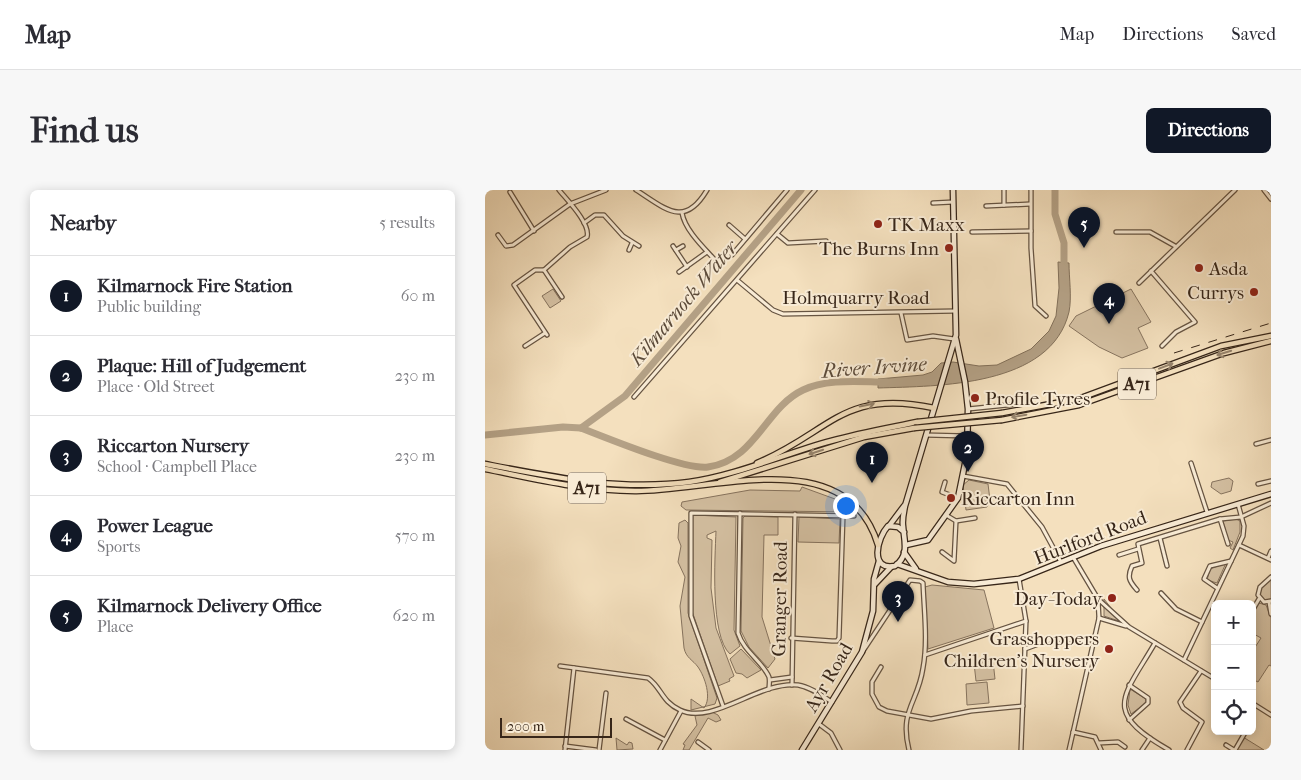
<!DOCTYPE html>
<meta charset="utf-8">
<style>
:root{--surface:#fff;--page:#f7f7f7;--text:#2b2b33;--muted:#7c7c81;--line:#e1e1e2;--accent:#111827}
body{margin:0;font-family:"IM FELL French Canon",serif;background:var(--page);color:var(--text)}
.controls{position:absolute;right:15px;bottom:15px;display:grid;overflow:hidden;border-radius:8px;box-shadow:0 2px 12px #0003}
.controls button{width:45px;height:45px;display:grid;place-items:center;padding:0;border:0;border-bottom:1px solid var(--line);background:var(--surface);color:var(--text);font:25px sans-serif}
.scale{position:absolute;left:15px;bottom:12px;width:112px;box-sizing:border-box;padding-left:5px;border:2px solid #372619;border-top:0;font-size:14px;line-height:18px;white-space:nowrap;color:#372619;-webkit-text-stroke:4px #f8ebd5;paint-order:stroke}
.you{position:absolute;left:360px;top:315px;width:18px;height:18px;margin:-12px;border:4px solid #fff;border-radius:50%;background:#1a73e8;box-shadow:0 0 0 8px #1a73e833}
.badge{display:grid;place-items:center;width:32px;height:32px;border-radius:50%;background:var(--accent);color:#fff;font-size:16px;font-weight:700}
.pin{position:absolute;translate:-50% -41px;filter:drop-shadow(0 1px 2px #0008)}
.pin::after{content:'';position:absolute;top:26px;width:18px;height:15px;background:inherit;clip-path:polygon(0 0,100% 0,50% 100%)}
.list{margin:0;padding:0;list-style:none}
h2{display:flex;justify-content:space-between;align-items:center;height:65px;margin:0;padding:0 20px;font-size:21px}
h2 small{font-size:16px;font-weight:400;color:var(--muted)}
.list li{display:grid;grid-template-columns:32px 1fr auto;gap:15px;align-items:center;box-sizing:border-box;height:80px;padding:0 20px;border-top:1px solid var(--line)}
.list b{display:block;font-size:19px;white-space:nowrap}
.list p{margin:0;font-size:16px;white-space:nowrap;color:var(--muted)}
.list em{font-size:16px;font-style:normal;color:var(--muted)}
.icon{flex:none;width:28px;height:28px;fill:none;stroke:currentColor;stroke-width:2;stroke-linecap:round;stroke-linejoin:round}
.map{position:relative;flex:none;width:786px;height:560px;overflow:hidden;border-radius:8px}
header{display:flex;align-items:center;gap:30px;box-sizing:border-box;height:70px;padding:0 25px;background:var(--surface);border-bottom:1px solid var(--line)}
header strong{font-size:24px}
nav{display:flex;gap:28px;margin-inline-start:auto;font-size:18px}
.intro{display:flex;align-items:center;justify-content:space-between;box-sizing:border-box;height:120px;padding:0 30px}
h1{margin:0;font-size:35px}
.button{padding:12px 22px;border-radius:8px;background:var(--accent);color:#fff;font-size:18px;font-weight:700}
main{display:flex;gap:30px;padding:0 30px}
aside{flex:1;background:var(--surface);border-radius:8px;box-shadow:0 2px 12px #0003}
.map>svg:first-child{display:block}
.green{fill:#d4c0a2;stroke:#86735e}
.water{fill:#b4a186;stroke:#82705a}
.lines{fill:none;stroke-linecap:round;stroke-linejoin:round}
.river{stroke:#b4a186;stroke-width:7}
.street-casing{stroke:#665442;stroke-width:5.5}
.secondary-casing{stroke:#372619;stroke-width:7}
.primary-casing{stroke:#372619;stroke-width:7}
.street{stroke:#f8ebd5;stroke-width:3}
.secondary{stroke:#f8ebd5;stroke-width:4.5}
.primary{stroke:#f4e0be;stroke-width:4.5}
.rail{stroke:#372619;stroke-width:1;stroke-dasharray:9 9;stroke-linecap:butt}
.primary-bridge-casing{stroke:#372619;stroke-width:7;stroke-linecap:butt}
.primary-bridge{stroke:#f4e0be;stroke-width:4.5}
.oneway{stroke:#96836c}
.poi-dot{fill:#8f2418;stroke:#f8ebd5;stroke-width:2}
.labels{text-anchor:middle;stroke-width:4;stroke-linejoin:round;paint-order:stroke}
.shield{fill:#f8ebd5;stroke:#716151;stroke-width:1}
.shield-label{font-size:18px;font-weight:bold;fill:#372619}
.poi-label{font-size:19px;fill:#372619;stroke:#f8ebd5;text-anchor:start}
.street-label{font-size:19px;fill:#372619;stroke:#f8ebd5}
.water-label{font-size:20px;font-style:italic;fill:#5c4b3a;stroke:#f8ebd5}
</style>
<header>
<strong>Map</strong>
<nav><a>Map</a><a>Directions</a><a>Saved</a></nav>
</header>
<div class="intro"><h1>Find us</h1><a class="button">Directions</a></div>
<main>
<aside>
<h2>Nearby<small>5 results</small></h2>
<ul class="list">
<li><span class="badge">1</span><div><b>Kilmarnock Fire Station</b><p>Public building</p></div><em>60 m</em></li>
<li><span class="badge">2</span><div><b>Plaque: Hill of Judgement</b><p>Place · Old Street</p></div><em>230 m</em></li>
<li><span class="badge">3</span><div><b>Riccarton Nursery</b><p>School · Campbell Place</p></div><em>230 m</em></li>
<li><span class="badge">4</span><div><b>Power League</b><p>Sports</p></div><em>570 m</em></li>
<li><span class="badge">5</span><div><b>Kilmarnock Delivery Office</b><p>Place</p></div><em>620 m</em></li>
</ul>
</aside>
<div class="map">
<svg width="786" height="560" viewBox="0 0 786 560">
<rect width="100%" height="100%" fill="#f4e0be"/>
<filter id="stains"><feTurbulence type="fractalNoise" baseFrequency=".004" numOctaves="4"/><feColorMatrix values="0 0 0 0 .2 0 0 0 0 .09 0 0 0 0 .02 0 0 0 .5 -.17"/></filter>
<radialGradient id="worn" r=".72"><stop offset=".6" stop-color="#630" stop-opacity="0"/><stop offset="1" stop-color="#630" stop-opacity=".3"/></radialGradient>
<g class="green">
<path d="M68 99 76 111 65 118 57 106Z"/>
<path d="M646 99 666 132 653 138 663 158 637 168 614 157 584 136 591 126Z"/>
<path d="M744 288 748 291 746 301 736 304 726 297 727 292Z"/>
<path d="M484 290 503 294 505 310 502 317 481 320 478 295Z"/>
<path d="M317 297 350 309 369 322 201 320 196 316 197 312 265 300 315 301Z"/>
<path d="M209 325 251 327 249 440 255 456 245 464C225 446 230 368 231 341L222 345V348L227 350 226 398 231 438 249 486 244 489 245 491 233 496 207 421V327Z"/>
<path d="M260 326 293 327V345H279L277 427 290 469 283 478 264 457 256 441 258 328Z"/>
<path d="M314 327 355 329 354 353 313 352Z"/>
<path d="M751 329 755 331V342L748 360 745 358 748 352 743 350 738 331Z"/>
<path d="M200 330 203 333V423L232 508 230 514 206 520V509L219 518C227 508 220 487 213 477 208 470 201 468 199 458L195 416 200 387 193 372 196 356 193 348 194 333Z"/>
<path d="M741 373 732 393 722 390 725 379Z"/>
<path d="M786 389V409L780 410 774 406 776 399Z"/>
<path d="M447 395 499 400 509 438 443 459 440 397Z"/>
<path d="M619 409 637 432 619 426Z"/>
<path d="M774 413 781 415 786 428V476L784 475 773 492 767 489V462L776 448 767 443V424Z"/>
<path d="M256 459 276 480 262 488 257 484 251 483 245 469Z"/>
<path d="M508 471 510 489 491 491 489 473Z"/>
<path d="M502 492 504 513 482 515 481 494Z"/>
<path d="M645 499 661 509V513L646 524 643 515Z"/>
<path d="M227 522 233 525 236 530 231 532 223 528 204 560H198L200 555 198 554 212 535 210 526Z"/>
<path d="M758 547 779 560H751Z"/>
<path d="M131 548 142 555 144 552 147 553 148 559 132 560Z"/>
</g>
<path class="water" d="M573 72 584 73C584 88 587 107 584 122 566 197 453 196 393 198V189L438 185 447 182 456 173 468 172 494 176 512 175 546 159 564 141 571 126 574 98Z"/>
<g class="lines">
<g class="river">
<path d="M570 0V24L579 53V81"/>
<path d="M96 238 140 206 316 0"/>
<path d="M0 245 78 237 96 238C122 248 199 280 223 277 271 270 280 218 318 200 342 188 376 192 401 192"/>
</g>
<g class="street-casing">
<g id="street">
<path d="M151 0C180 18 199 39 222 0"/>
<path d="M519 0V15"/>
<path d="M546 0V58L550 116 561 126"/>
<path d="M779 0 786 9"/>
<path d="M25 2 49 41"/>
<path d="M448 13 468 12"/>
<path d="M501 16 545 14"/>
<path d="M197 23C200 40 218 57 229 69"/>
<path d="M99 33 110 25H119L138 46 154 56"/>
<path d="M244 35 260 49"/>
<path d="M487 42 546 41"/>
<path d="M631 42H665L690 56"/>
<path d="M292 44 303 53 341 51"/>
<path d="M13 45 21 56 28 55 85 14 121 0"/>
<path d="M188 56 202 77"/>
<path d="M144 60 147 53"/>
<path d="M191 60 198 56"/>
<path d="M247 65 302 0"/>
<path d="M59 80 77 107"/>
<path d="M666 81 710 132 691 142 677 156"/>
<path d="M194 82 222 62"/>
<path d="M252 90 288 120 298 124 470 121"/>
<path d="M654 93 750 0"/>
<path d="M416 123 422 150 448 146 469 149"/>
<path d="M62 145 29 95 50 80H59L85 57 102 47C106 34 82 10 74 0"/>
<path d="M40 156 60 143"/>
<path d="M149 207 330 0"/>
<path d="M483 219 532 214"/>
<path d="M441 245 482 246"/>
<path d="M771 254 786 250"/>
<path d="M706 273 722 322"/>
<path d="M478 286 522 294 557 337 576 372"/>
<path d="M460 292 457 302 473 308"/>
<path d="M773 294 786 291"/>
<path d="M255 323 253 443C259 462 277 471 284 487 285 491 284 495 284 499"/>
<path d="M735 329 743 354"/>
<path d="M471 331 490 328"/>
<path d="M675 348 682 376"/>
<path d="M754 355 786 370"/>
<path d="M457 362 469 371 471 331 461 325"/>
<path d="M634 365 653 359"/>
<path d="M588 367 613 409 644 437 730 489"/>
<path d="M783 368 786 361"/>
<path d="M786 387 775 397 773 405 779 412 786 411"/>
<path d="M534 389 541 431 536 560"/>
<path d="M732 398 719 389 725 376 746 371"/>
<path d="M652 400C644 391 642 387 647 376L657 373 653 354 735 329 756 327 786 313"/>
<path d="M676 403 691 419 717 432"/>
<path d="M784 412 786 424"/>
<path d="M767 421 774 409"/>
<path d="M614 428 641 436"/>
<path d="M306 448 347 451H352L354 448 358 326"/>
<path d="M670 453C638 508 616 521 684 560"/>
<path d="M540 459 567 449 609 450"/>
<path d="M378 461 425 390 435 391 438 393C439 421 443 451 438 478 433 513 414 520 424 560"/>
<path d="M440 465 541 431"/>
<path d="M699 470 758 346 759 336 753 314"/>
<path d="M75 476 163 488C177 498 176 511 195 520 228 536 275 490 313 495 325 497 336 505 347 512"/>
<path d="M396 477 387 492V504L394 517 402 521 446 529 486 521 538 516"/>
<path d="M285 490 307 487"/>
<path d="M307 495 310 324"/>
<path d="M767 513 786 525"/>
<path d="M238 516 206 426V323L369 326"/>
<path d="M141 529 180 550"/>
<path d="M644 530 663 513V508L644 495"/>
<path d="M334 534 346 543 355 560"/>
<path d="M588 542 610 547 616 560"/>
<path d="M213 552 224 560"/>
<path d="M614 553 633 552 640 557"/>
<path d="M741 555 749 560"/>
<path d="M80 556 111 560"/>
<path d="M80 560 89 478"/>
<path d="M114 560 121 503"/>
<path d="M175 560 196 521"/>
<path d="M584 560 614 428 613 410"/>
<path d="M657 560 665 548"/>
<path d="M702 560 717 532 698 518 695 512 716 481"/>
<path d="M750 560 761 541"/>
</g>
</g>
<g class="secondary-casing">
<g id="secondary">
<path d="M404 336 419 316"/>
<path d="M419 342 413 337 403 336C392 348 384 381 410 376 425 365 419 350 418 336 417 329 419 322 420 316L471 145 468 0"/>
<path d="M421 355 443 350 473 308 482 264 483 219 480 192 471 149"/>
<path d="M419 362 431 379"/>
<path d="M412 374 463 392 489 394 534 389 616 356 786 304"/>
<path d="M390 394 406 377"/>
<path d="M317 560 377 462 388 421 389 389 394 371"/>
</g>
</g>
<g class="primary-casing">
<g id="primary">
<path d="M517 223 593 209 736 156 786 146"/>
<path d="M517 230 594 215 739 163 786 151"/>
<path d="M272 273C345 243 357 198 449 218"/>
<path d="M0 274C67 287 135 301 204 292 253 285 298 264 346 251 374 243 403 238 432 232"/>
<path d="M0 279C50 289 99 301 150 301 227 302 362 251 393 355"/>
<path d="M235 292 379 247 429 238"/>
</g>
</g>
<use href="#street" class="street"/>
<use href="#secondary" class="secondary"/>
<use href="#primary" class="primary"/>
<path class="rail" d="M689 163 786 133"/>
<g class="primary-bridge-casing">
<g id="primary-bridge">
<path d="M432 232 517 223"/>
<path d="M429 238 517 230"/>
</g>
</g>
<use href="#primary-bridge" class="primary-bridge"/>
</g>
<defs><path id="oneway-shaft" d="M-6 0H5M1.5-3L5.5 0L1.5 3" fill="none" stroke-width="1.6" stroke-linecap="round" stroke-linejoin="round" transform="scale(1.25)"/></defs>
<g class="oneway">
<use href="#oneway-shaft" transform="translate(739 163) rotate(163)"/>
<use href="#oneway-shaft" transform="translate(681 176) rotate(-21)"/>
<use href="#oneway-shaft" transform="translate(382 215) rotate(-11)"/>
<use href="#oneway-shaft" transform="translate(534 226) rotate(170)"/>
<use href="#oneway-shaft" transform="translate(331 262) rotate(162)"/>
</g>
<g class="poi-dot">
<circle cx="393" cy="34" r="5"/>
<circle cx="464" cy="58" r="5"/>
<circle cx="714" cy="78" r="5"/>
<circle cx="769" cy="102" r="5"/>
<circle cx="490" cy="208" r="5"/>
<circle cx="466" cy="308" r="5"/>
<circle cx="627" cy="408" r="5"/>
<circle cx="624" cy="459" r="5"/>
</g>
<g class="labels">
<g class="shield">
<rect x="633" y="178.5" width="38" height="31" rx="4"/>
<rect x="83" y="282.5" width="38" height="31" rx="4"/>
</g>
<g class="shield-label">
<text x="652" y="200">A71</text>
<text x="102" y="304">A71</text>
</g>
<g class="poi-label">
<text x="403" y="41">TK Maxx</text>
<text x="454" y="65" text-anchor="end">The Burns Inn</text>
<text x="724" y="85">Asda</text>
<text x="759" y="109" text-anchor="end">Currys</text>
<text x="500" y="215">Profile Tyres</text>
<text x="476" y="315">Riccarton Inn</text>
<text x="617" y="415" text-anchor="end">Day-Today</text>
<text x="614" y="455" text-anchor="end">Grasshoppers<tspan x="614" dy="22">Children's Nursery</tspan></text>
</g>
<g class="street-label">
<text x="371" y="114">Holmquarry Road</text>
<text transform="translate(605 347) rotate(-21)" y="7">Hurlford Road</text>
<text transform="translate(294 409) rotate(-89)" y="7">Granger Road</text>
<text transform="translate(343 487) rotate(-60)" y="7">Ayr Road</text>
</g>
<g class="water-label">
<text transform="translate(198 113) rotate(-50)" y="7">Kilmarnock Water</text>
<text transform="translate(389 177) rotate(-4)" y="7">River Irvine</text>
</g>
</g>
<rect width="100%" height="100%" filter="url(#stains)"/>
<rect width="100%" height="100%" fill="url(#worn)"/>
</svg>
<div class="controls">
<button>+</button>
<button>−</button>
<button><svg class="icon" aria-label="locate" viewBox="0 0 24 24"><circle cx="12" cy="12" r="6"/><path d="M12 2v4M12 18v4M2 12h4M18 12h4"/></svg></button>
</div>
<div class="scale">200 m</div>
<div class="you"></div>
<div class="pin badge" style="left:387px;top:293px">1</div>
<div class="pin badge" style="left:483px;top:282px">2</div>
<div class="pin badge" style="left:413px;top:432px">3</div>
<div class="pin badge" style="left:624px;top:134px">4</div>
<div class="pin badge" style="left:599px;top:58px">5</div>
</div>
</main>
